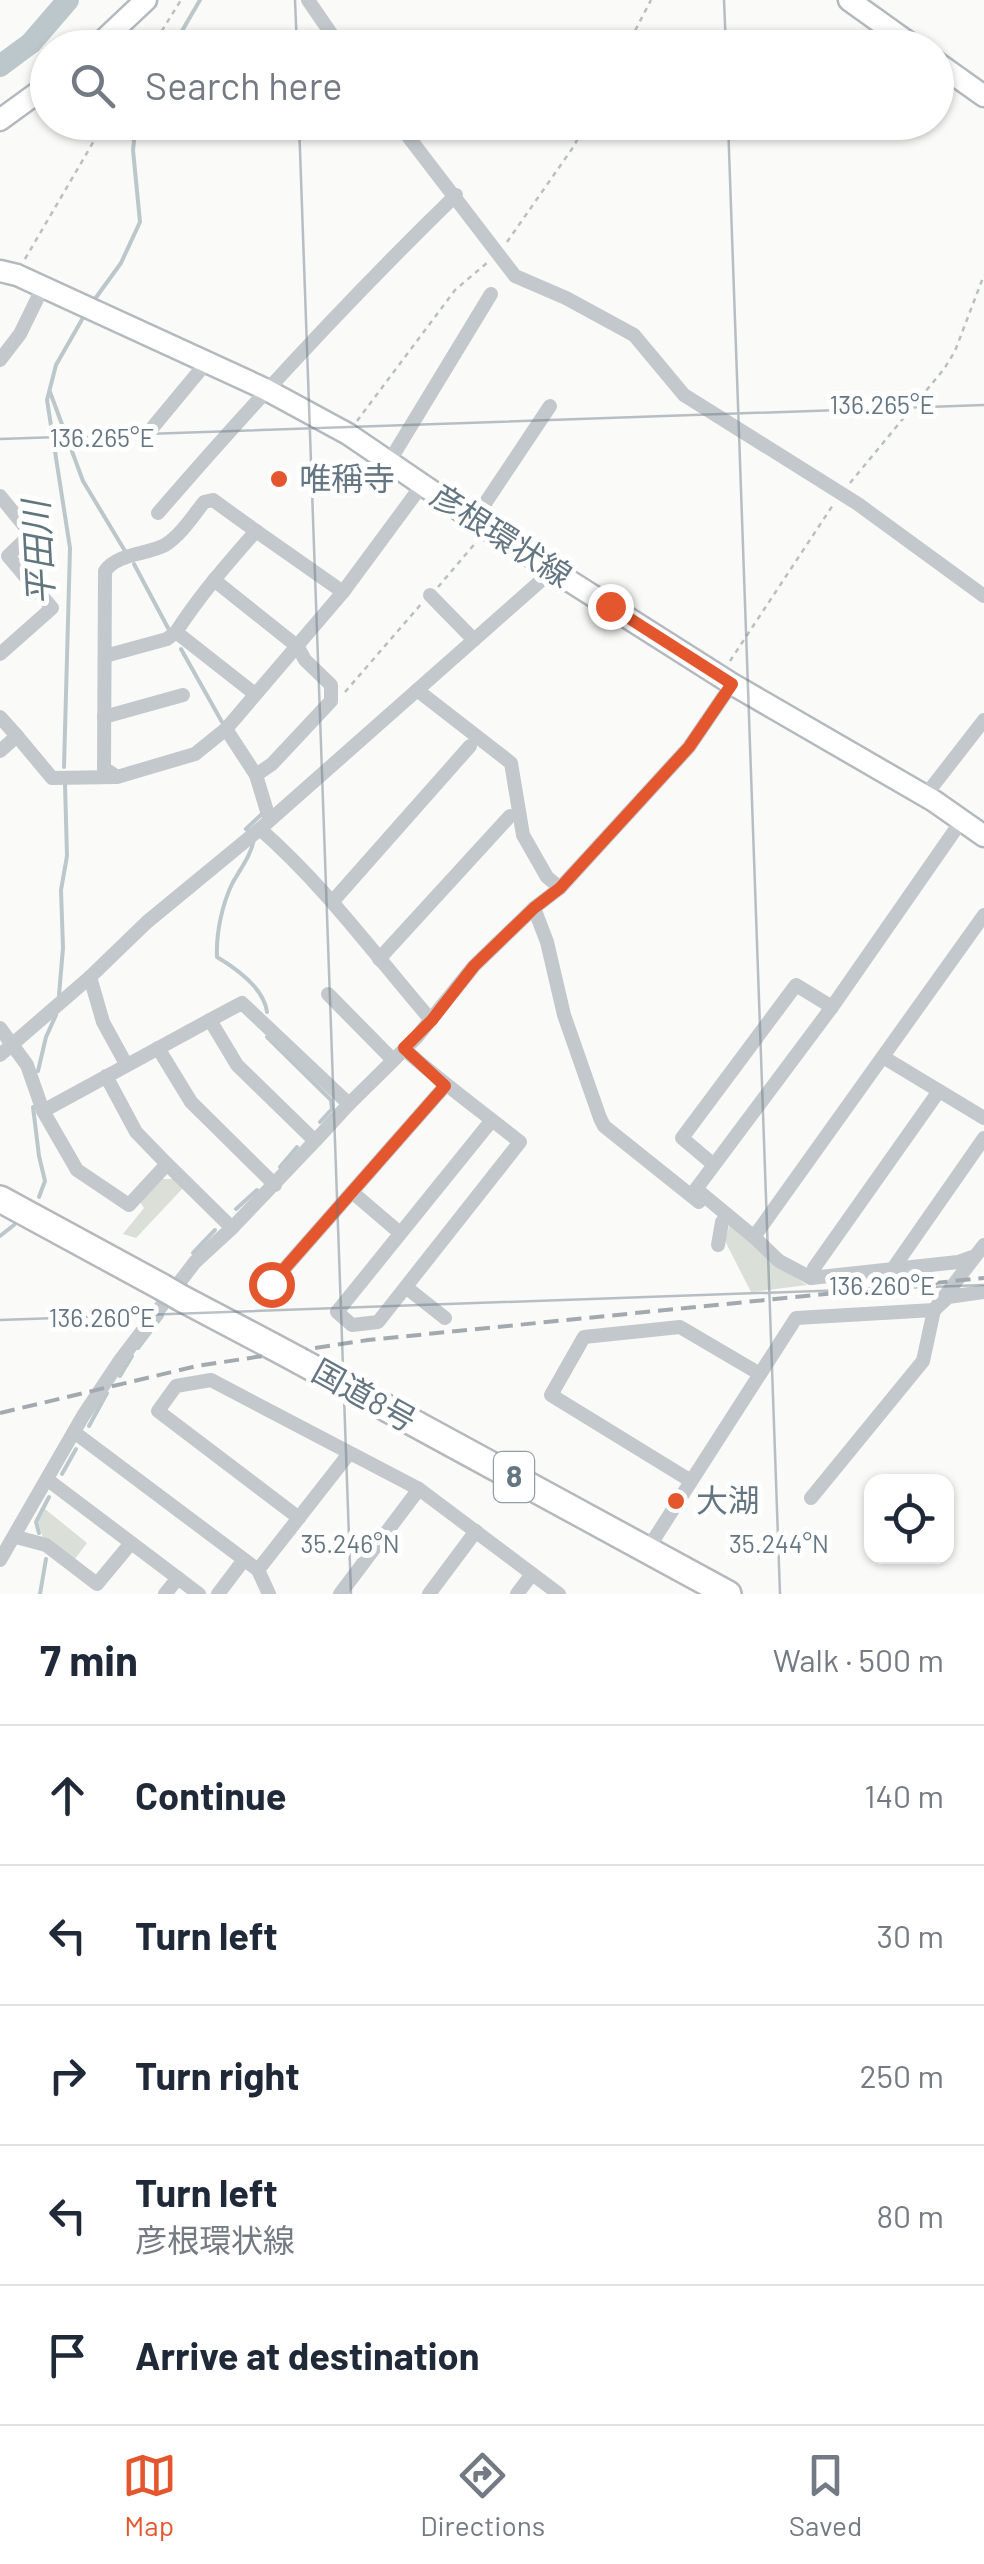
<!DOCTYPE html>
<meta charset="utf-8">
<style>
:root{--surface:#fff;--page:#f6f6f7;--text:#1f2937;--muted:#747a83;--line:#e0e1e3;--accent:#e4572e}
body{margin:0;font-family:Barlow,"Noto Sans JP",sans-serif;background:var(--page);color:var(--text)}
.controls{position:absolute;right:30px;bottom:30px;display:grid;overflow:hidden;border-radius:20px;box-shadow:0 2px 8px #0004}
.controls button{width:90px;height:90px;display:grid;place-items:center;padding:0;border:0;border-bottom:2px solid var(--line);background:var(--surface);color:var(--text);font:50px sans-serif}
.stop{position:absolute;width:30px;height:30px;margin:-22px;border:8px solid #e4572e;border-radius:50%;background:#fff}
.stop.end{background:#e4572e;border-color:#fff;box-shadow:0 2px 10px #0008}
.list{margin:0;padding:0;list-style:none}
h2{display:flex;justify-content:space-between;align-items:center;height:130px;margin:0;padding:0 40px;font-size:42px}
h2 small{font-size:32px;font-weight:400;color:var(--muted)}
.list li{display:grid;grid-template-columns:65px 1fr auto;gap:30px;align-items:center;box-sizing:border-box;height:140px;padding:0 40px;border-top:2px solid var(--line)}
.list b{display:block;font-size:38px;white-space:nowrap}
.list p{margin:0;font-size:32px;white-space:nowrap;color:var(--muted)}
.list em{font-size:32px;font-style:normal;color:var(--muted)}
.icon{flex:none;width:55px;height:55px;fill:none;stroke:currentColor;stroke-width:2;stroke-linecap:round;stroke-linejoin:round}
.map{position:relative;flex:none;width:984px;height:1594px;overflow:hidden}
.search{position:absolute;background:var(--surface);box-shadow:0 2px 8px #0004;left:30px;right:30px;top:30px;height:110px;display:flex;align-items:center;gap:25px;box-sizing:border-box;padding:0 35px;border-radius:55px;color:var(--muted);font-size:38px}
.sheet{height:830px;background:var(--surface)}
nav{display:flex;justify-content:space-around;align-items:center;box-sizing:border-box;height:140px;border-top:2px solid var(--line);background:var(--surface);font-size:28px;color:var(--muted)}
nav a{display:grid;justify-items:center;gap:5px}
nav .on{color:var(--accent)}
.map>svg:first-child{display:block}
.green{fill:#dadfd7}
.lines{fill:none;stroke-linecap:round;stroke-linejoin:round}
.stream{stroke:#bbc7cb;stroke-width:4}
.river{stroke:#bbc7cb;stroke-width:22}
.secondary-casing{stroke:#b3babf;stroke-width:25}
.highway-casing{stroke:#b4b9bd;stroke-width:30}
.path{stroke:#bbbfc2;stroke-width:2.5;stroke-dasharray:5 5;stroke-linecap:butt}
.street{stroke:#c3c8cc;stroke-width:14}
.secondary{stroke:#fff;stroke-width:20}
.highway{stroke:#fff;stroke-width:25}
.rail{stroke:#a2aab0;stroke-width:4;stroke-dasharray:15 8;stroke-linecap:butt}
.highway-bridge-casing{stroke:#b4b9bd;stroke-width:30;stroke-linecap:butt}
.highway-bridge{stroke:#fff;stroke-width:25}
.route{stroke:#e4572e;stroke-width:12}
.ticks{fill:none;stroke:#657683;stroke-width:2.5;stroke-opacity:0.45}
.poi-dot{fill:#e4572e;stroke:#fff;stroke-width:4}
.labels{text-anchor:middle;stroke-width:10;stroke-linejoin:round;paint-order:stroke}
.shield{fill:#fff;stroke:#939fa8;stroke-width:2.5}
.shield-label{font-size:30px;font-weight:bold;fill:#657683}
.poi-label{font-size:32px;fill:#657683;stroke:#fff;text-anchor:start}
.street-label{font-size:32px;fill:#657683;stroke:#fff}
.water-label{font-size:35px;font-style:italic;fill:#60757c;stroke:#fff}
.ticks-label{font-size:25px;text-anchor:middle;fill:#657683;stroke:#fff;stroke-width:10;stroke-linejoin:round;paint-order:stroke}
</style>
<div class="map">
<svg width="984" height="1594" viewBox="0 0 984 1594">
<rect width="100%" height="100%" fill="#fafaf8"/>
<g class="green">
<path d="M161 1179H175L183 1188 136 1238 123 1234 144 1208 140 1202Z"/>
<path d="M730 1223 775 1265 807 1285 751 1292 725 1241Z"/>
<path d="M45 1509 87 1543 75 1559 43 1538 38 1522Z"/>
</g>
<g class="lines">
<g class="stream">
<path d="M172 48 200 0"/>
<path d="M92 303 121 263 140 222 133 150 136 122"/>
<path d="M50 392 83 481 125 551"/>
<path d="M134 564 168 628"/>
<path d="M181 649 222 722"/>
<path d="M64 767 70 548 47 400 56 365 84 316"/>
<path d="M248 831 246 829 263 813"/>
<path d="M254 839C251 856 240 869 232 884 222 905 216 933 217 957 237 969 264 988 267 1012"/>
<path d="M59 995 63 948 61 890 67 856 65 784"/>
<path d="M267 1037 331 1100 332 1109 320 1122"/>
<path d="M38 1071 46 1037 56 1015"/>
<path d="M33 1107 39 1156 45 1181 39 1197"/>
<path d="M280 1167 297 1147"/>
<path d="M236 1209 257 1190"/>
<path d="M0 1236 14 1225"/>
<path d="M193 1253 215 1230"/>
<path d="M138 1348 162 1316"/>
<path d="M120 1376 132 1356"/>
<path d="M89 1426 107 1393"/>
<path d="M62 1474 76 1449"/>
<path d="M39 1533 36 1522 49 1497"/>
<path d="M40 1594 46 1559"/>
</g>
<path class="river" d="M0 66 31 43 68 0"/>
<g class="secondary-casing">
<g id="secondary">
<path d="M849 0 916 48"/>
<path d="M95 48 146 0"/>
<path d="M936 62 984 96"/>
<path d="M0 120 48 85"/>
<path d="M0 271 17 275 265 389 348 434 486 528 732 684 934 801 984 836"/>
</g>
</g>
<g class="highway-casing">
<g id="highway">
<path d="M0 1199 162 1287"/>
<path d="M181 1298 272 1346"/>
<path d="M300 1361 728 1594"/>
</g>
</g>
<g class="path">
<path d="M151 48 181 0"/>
<path d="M626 48 651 0"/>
<path d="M507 242 574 146 586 122"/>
<path d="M25 259 105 122"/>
<path d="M357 421 455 290 488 262"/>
<path d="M850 483 944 369 955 351 984 275"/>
<path d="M438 587 478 540"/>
<path d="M730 661 833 505"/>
<path d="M345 692 422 603"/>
</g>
<g class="street">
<path d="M308 0 341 48"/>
<path d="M397 122 515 276 566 298 634 335 684 395 858 504 984 596"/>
<path d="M0 360 20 334 43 287"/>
<path d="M153 427 206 363"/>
<path d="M389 462 491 294"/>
<path d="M0 496 31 534 8 556 52 608 0 654"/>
<path d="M158 513C254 402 351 297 456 195"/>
<path d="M474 520 550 406"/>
<path d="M214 580 298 647 305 660 331 685V701L272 764 256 775"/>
<path d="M430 595 474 640"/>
<path d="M105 656 167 639 176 632"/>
<path d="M417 690 511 763 523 835 547 877 560 888"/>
<path d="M255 694 176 632C200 595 227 564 256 531L343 592"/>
<path d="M0 717 17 736 0 751"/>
<path d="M104 717 183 695"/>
<path d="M226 729 195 754 117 777 104 768 105 571C118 553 146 555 165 545 181 535 193 516 204 502L213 500 256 531"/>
<path d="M17 736 52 778 116 777"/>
<path d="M925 796 984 720"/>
<path d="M269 818 256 775 226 729 343 592 422 485"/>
<path d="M260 829C325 886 375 955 431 1020"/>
<path d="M333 901 470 746"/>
<path d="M534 908 547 942 564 1015 600 1118 604 1126 699 1202"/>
<path d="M379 959 510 816"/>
<path d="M90 977 103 1022 126 1064"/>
<path d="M328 994 393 1060"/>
<path d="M832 1007 962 820"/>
<path d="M0 1028 27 1065 43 1111"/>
<path d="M158 1048 191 1102 275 1185"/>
<path d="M404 1049C441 1082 481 1111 520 1142L378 1322 352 1325 337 1312 492 1120"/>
<path d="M0 1055 90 977 147 922 260 829 553 570"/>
<path d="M883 1057 984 1118"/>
<path d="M106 1076 136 1132 167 1164 129 1205 77 1170 43 1111 210 1020"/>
<path d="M349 1104 416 1038 474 966 534 908 560 888 689 747 732 684"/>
<path d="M167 1164 232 1228"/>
<path d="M714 1165 682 1138 796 985 832 1007 714 1165 696 1189 754 1237 984 915"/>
<path d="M352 1192 400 1233"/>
<path d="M754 1237 779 1261 811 1278 958 1262 972 1257"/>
<path d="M718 1245 722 1222 727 1215"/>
<path d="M892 1270 984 1138"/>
<path d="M811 1278 814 1268 939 1091"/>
<path d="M271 1284 445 1086"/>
<path d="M407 1288 445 1318"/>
<path d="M74 1432 258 1570"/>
<path d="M48 1480 199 1594"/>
<path d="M691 1481 551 1395 584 1337 680 1327 760 1374"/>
<path d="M811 1498 923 1361 934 1310 984 1245"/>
<path d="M299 1518 158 1411 176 1386 211 1380 419 1489 559 1594"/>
<path d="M16 1537 46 1545 97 1584 131 1543"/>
<path d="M647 1550 796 1318 934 1310 948 1297 984 1292"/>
<path d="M0 1560 83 1416 121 1359 195 1262 232 1228 315 1141 237 1065 210 1020 242 1003 349 1104 315 1141"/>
<path d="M165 1594 178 1578"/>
<path d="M218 1594 243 1561"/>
<path d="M269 1594 258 1570 348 1455"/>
<path d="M340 1594 419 1489"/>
<path d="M429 1594 476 1531"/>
<path d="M517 1594 532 1574"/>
</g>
<use href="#secondary" class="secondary"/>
<use href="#highway" class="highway"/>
<path class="rail" d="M0 1413 197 1366 368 1340 984 1278"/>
<g class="highway-bridge-casing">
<g id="highway-bridge">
<path d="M162 1287 181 1298"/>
<path d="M272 1346 300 1361"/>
</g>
</g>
<use href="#highway-bridge" class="highway-bridge"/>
</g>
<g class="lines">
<path class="route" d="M271 1284 445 1086 404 1048 432 1020 474 966 534 908 560 888 689 747 732 684 610 606"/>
</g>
<path class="ticks" d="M295 0 297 48M724 0 726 48M299 122 351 1594M728 122 780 1594M0 439 984 405M0 1320 984 1285"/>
<g class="poi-dot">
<circle cx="279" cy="479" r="10"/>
<circle cx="676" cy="1501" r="10"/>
</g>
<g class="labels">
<rect class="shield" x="494" y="1452" width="40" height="50" rx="8"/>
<g class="shield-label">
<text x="514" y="1487">8</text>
</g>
<g class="poi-label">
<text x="299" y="490">唯稱寺</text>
<text x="696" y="1512">大湖</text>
</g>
<g class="street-label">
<text transform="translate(501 536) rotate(33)" y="11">彦根環状線</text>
<text transform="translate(364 1396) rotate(29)" y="11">国道8号</text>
</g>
<g class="water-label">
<text transform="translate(39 553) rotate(-93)" y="12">平田川</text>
</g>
</g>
<g class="ticks-label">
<text x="882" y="414">136.265°E</text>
<text x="102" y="447">136.265°E</text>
<text x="882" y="1295">136.260°E</text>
<text x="102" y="1327">136.260°E</text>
<text x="350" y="1553">35.246°N</text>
<text x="779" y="1553">35.244°N</text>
</g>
</svg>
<div class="controls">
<button><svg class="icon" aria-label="locate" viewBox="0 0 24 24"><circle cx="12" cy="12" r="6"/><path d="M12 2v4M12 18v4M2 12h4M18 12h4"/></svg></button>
</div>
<div class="stop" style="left:271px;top:1284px"></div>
<div class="stop end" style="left:610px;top:606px"></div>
<div class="search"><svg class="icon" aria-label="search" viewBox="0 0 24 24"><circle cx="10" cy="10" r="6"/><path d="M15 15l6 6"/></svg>Search here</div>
</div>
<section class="sheet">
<h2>7 min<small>Walk · 500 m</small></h2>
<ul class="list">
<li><svg class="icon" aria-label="ahead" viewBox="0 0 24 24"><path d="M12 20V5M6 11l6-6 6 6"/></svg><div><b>Continue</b></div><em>140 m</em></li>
<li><svg class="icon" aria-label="left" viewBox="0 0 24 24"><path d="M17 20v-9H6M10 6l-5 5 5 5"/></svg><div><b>Turn left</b></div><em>30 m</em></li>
<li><svg class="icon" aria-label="right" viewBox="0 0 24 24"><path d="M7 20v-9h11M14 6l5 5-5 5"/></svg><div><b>Turn right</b></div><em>250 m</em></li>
<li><svg class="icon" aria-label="left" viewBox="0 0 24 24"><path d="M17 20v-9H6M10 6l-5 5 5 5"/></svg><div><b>Turn left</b><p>彦根環状線</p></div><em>80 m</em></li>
<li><svg class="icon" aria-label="arrive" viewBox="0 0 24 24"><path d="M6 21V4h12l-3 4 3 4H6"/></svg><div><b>Arrive at destination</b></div></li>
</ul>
</section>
<nav>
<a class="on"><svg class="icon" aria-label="map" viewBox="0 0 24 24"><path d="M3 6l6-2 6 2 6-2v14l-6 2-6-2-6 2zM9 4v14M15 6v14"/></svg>Map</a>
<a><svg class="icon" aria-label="directions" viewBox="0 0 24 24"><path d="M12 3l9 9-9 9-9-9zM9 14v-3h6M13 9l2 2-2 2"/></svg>Directions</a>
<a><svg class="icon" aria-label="saved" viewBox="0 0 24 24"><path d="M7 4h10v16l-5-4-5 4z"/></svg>Saved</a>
</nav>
